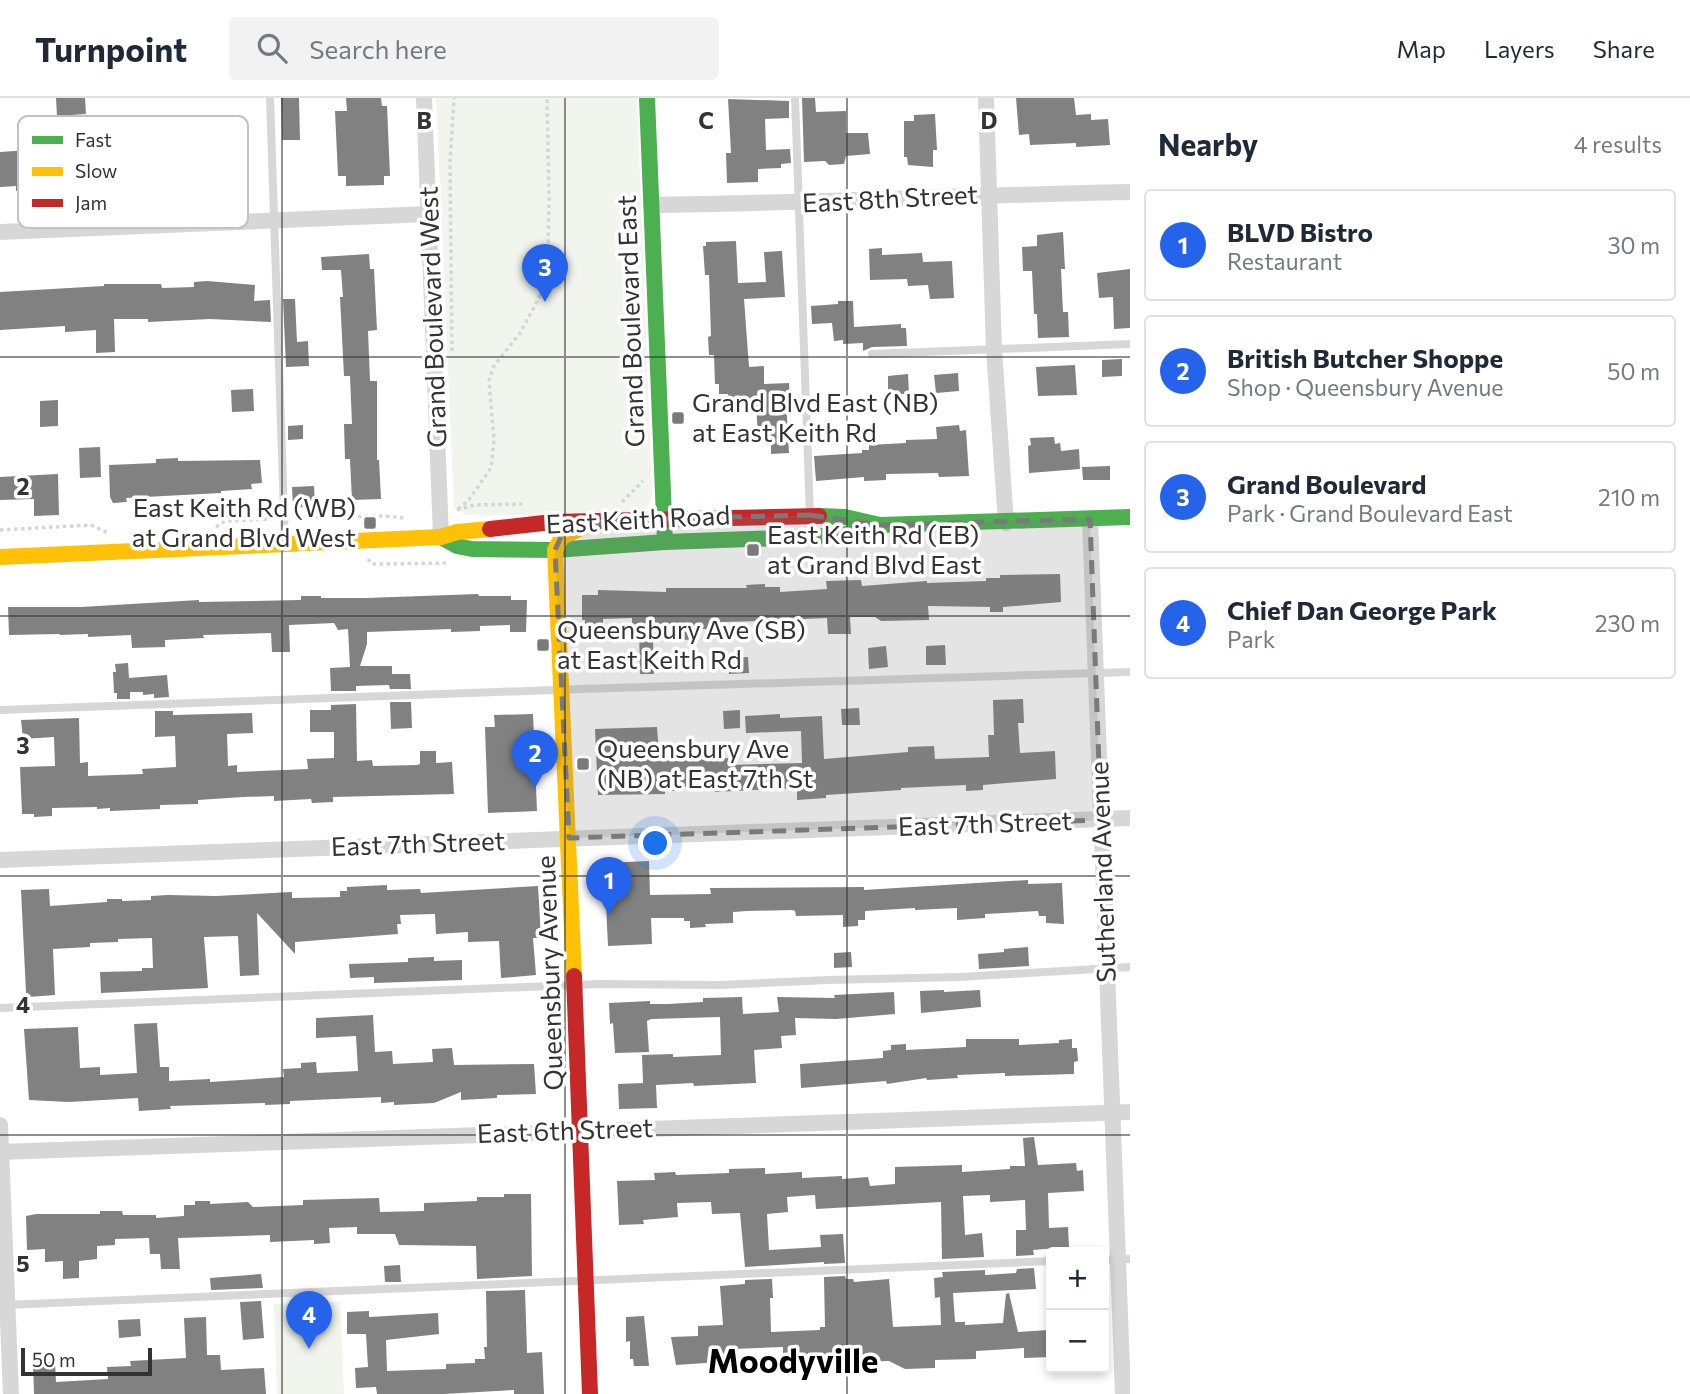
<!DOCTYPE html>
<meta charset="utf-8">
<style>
:root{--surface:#fff;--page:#f2f2f3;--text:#1f2937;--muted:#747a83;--line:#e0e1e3;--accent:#2563eb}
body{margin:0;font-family:Commissioner,sans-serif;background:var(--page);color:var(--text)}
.controls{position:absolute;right:21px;bottom:21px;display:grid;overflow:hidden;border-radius:7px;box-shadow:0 4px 10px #0003}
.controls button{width:63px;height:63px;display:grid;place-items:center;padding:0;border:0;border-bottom:2px solid var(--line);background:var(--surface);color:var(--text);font:35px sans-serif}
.scale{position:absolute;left:21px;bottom:18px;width:131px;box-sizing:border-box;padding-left:7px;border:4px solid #333;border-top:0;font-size:19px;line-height:24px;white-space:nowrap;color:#333;-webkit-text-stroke:5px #fff;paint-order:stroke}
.you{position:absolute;left:656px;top:746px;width:24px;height:24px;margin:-18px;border:5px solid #fff;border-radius:50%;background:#1a73e8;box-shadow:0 0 0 10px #1a73e833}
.badge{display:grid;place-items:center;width:46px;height:46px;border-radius:50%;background:var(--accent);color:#fff;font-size:23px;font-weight:700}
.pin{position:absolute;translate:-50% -58px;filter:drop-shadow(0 2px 4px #0008)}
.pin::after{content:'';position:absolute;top:37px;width:24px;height:21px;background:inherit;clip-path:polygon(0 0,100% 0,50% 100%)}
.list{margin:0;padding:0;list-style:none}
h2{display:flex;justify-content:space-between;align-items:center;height:91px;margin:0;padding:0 28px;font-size:30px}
h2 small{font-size:23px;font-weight:400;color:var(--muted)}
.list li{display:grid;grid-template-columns:46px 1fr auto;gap:21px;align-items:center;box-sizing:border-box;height:112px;margin:0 14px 14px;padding:0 14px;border:2px solid var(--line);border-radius:7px}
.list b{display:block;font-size:26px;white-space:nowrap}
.list p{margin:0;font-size:23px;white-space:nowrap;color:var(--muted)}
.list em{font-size:23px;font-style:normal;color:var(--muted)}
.icon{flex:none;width:38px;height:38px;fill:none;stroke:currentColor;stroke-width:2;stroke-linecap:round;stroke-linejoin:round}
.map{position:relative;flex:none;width:1130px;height:1296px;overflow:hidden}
header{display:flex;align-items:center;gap:42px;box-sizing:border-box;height:98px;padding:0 35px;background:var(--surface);border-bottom:2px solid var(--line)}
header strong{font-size:33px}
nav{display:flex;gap:38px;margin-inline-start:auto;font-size:24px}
.search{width:490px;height:63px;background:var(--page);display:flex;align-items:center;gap:18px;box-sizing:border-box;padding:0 24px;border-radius:7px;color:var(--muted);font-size:26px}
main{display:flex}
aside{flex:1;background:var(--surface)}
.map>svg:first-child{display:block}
.green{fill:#f1f5ed}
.building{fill:#818181}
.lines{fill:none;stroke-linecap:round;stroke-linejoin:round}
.path{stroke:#d6d6d6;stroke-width:3.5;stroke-dasharray:3.5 3.5;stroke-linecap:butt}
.lane{stroke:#d7d7d7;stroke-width:8}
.street{stroke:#d7d7d7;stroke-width:16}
.fast{stroke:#4caf50;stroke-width:16}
.slow{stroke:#ffc107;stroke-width:16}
.jam{stroke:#c62828;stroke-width:16}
.marked{fill:#7a7a7a;fill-opacity:0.2;stroke:#7a7a7a;stroke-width:5;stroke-dasharray:14 9;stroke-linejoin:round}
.grid{fill:none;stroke:#333;stroke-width:2;stroke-opacity:0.55}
.poi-dot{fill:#7a7a7a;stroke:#fff;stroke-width:2.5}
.labels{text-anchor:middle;stroke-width:7;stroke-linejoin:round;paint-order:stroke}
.street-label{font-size:26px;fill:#333;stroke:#fff}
.poi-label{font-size:26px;fill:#333;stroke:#fff;text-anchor:start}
.district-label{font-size:33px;font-weight:bold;fill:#000;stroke:#fff}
.key{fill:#fff;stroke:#c2c2c2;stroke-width:2}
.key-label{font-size:19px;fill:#333}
.grid-label{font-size:23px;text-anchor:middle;font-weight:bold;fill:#333;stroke:#fff;stroke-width:7;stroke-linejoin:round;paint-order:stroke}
</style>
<header>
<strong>Turnpoint</strong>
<div class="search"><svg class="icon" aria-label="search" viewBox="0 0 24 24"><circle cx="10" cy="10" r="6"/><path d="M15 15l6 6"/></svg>Search here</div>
<nav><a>Map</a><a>Layers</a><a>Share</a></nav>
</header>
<main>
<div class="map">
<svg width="1130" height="1296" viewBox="0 0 1130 1296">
<rect width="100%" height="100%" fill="#fff"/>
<g class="green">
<path d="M436 0H637L652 396 651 403 644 414 551 418 466 417 454 410Z"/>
<path d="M340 1204 344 1296H277L274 1206Z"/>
</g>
<g class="building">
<path d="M56 0H85L86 16 57 18Z"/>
<path d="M281 0H299L300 42H282Z"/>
<path d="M346 0H381L382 8H387L390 78H384V87L346 88V78H338L335 13H347Z"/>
<path d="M802 0H815L816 14 846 13V35H868L870 56 846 58 844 66 829 67 825 63 804 64Z"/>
<path d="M1016 0H1074L1076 17 1091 16V22L1108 21 1110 47 1076 49V45L1030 47 1029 36 1019 37Z"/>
<path d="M728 1 789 3V20L765 21 766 52 790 51 791 65 781 66V70L758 71V84L727 85 726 55H731Z"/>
<path d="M935 16 937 52H933V69L908 67 907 59H904V23H914V17Z"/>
<path d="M157 32V35L201 32V42H236V49H247L248 77 239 78V84L189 87V78L159 80 160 84 141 85V81L45 87 46 91 16 93V88L0 89V54L43 51V56L101 55 100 47 135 45 134 33Z"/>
<path d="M1063 134 1065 171H1061L1063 214H1068L1069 239 1038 240 1037 216H1034L1032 173H1023L1022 149 1037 148V137Z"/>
<path d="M736 143 738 185 766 184 764 154 782 153 785 199 744 201 749 269 764 268V286L789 285 790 302H786L789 355 771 356V341L758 342 756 303 728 304V296H719V286H715L714 257H709L708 239 711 238 709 177H705L703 148H706V144Z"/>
<path d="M882 150V157L922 155 923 164 952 163 954 200 930 201 928 187 908 188 907 181 870 182 869 151Z"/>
<path d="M369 156 370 171H374L377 232 368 233 370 283H377V362H379L381 401 352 402 350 361H345L344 326H352L350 278H344L340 199H343L341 172H322L321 159Z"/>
<path d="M1130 171V230L1114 231 1113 199 1099 200 1097 175Z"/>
<path d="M207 183 255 187 254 203 270 202 271 224 210 221 148 224V221H114L115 254 96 255V232L65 234V228L0 232V194L104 188V186H161L162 190 194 189V184Z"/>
<path d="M283 201H295L297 244 308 243 309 268 286 269Z"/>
<path d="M838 203H853L854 229 901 226V230H906L907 248 872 249 863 253V245L843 246V242L834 243 832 225 812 226 811 208 838 206Z"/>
<path d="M1122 261V278L1102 279V262Z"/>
<path d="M1075 267 1077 297 1038 298 1036 269Z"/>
<path d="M958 275 959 293 936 295 934 277Z"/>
<path d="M908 276 909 296H888V278Z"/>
<path d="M253 291 254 313 232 314 231 292Z"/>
<path d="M58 302V328L40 329V303Z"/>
<path d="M303 327V341L288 342V328Z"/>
<path d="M959 327 960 333 966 332 969 378 939 379 938 375 886 376V382L864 383V379L816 383 814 358 862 355V352H869V347L906 345V342L937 341 936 329Z"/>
<path d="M1054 339 1055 346 1060 345 1061 353 1079 351 1080 371 1029 375 1028 348 1031 347 1030 340Z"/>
<path d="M100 349 101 379 80 380 79 350Z"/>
<path d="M178 360V363L260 362 262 385 251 386 252 391 221 393V395L126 400 127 404 113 405 110 399 109 367 156 365V361Z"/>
<path d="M1110 368V382H1083L1082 369Z"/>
<path d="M58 376 59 417 34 418V401L0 402V379Z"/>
<path d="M314 388 315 408 293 410 292 389Z"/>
<path d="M1060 476 1061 504 1003 509V514H990V509L928 508 929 522 881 523 875 519H850L851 536H828L827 520 781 522V528L762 529V523L721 524V531H696V542L653 541 654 576H640L639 530H632V520L603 521V531L585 532V522H582V497H598V492L666 494V490H747L746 487 765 486V489H780V494L827 491 826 483 861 482 862 488 927 483V485L986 483V480H1000V477Z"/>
<path d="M478 496 479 498H511V502H527L526 534H510V527L480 528V533L451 534V531L367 534V546L360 568H392V576H410L411 591H390L389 587 356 588V593H331L330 570 350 569 348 531 338 532 334 525 289 527 290 554H272L271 535 203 537 204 540 165 542V549L132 550 131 537 88 539V536L60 537V536L9 537 8 509H81L199 502V504L301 502V498H321V500H366Z"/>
<path d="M945 547 946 567H926V548Z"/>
<path d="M886 548 888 569 869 571 868 550Z"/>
<path d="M748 559 749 575 729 576 728 560Z"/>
<path d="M128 565 129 580 167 577 169 599 154 600V596L143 597V594H130V601H117V595H114L113 574H116L115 566Z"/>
<path d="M1023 601 1024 625H1018L1020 655 1055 653 1056 681 983 687V692L966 693V687L901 690V692L826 697V700L797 702V690L714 694V687L679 689V693H665V696L598 697 595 631 657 629 659 656H663V660L702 658V662L728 660 729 667 802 665 801 633 746 635 745 618 780 616V620L822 618 824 661 908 654V649L934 648 935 661 989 659 988 637H994L993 602Z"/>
<path d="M390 604H411L412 630 391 631Z"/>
<path d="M356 606 357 663 372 662 373 668 417 667 420 666V653H436V665L452 664 454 696 333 699V704L312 705 311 701 274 703V698L243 699 198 702V706L160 707V711L110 713V710L97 711V709L52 710V718L34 719V716H22L20 669 55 668V666L54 639 23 641 21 622 79 620 80 665 88 664V678L143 676 142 671 176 669 175 638 155 639V613H173V617L252 615 253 635 227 636 228 668 237 667V674L308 671 307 661 334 660V634H310V612H331V607Z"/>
<path d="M859 610 860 627H842L841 611Z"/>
<path d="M740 612V630L724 631 723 613Z"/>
<path d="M533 616 537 713 488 715 485 629H495L494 617Z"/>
<path d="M649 763 650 797 711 796 710 790 864 789V792L1028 782V786L1062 785 1064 826 1046 825V818H1039L1038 813 985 816V820L957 822V810L915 812V810L865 813V822H858V828L843 829V817L796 818 795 813 792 812 747 813 733 814V825L705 826 706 829 690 830V823H684V820H651L652 846 608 848 604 765Z"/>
<path d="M387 787V792L420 791 421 795 538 788 541 840H533L536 877 501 880 499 843 468 844V834L436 836 435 816 400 817 401 826H397L398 836 295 844V856L257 815 259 877 240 878 238 838 204 839 208 890 101 895 100 874 142 873V870H153L152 840 118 841V844L90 845V849L53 851 55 897 28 899V895H26L21 792 49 791 50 808 107 804V801H122V803L151 802V798L168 797 216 798 292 794V800L340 799V793H347V789Z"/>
<path d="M1028 849 1029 868 979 871 978 856 1004 854V851Z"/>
<path d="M851 854 852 869 834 870V855Z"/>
<path d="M434 859V863L462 862V882L374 885V879L350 880 349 866 408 864V860Z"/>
<path d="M944 892V894L980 892 981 909 921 915 920 893Z"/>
<path d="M894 894 895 916 836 921 795 920 796 937 781 938 782 950 754 952 756 985 694 988 693 985 656 987 657 1010 619 1011 618 986 643 985 642 957 673 956V959L721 957 720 919 651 921 647 923 649 954 615 955 613 925 610 926 609 905 650 903V906H668L703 904V900L742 899 743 916 779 914 777 899 835 900 834 897Z"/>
<path d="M373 917 375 954 392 953 393 966 433 964 432 951 452 950 454 967 534 966 536 996 497 997V1000L461 1002V994L434 1005 394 1007V1004L381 1005V999L290 1003V1006L265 1007V1005L170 1008 171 1011 139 1013 138 1000 69 1004 29 1002 24 931 78 929 80 970 100 969V977L137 975 134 926 157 925 160 969H169V983L210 981V984L284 979 283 971 301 970V965L316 964 317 975 358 973 356 938 316 940V920Z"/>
<path d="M966 941H1019V947L1059 945V942L1072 941V950H1077L1078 963 1074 964V976L1005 978V975L957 977 958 980 927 982 926 980 887 986 886 983 801 990 800 966 883 960V953L891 952V947L906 946V952L966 949Z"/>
<path d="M1034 1039 1038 1067 1076 1065 1077 1073 1083 1072 1084 1093 1048 1095 1049 1130 1068 1129 1069 1149 1033 1152 1034 1157 1016 1158V1132H1026L1025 1102 990 1104V1097L963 1098 965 1137 982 1135 984 1159 942 1161 941 1104 816 1111 815 1097 787 1099 788 1114 767 1116 769 1152 821 1149 820 1137 843 1136 845 1165 824 1166V1164L745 1169 740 1115 712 1116 711 1104 677 1105 678 1119 643 1122 644 1126 619 1127 617 1083 655 1082 654 1075 675 1074 676 1077 729 1075V1071L765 1070V1076L802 1074V1080L842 1078V1081L868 1079 870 1088 895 1086V1069L962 1067V1074L1010 1071V1068H1025L1023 1040Z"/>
<path d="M504 1096H531L532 1178 477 1181 476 1148 399 1147 395 1136H357V1129L329 1130 330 1145 314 1146V1142L270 1144V1137L178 1140 180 1171H161L160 1156H150L149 1140 115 1141V1147L97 1148V1161L79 1163V1180L63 1181V1163L45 1164V1151L27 1152 26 1118 36 1116H100V1113H122L123 1117H156V1120L184 1118V1107H195V1103H210V1106L248 1104 253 1109 303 1107V1102L379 1100 380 1114 424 1113V1105L477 1103V1099H504Z"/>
<path d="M400 1167 401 1184H385L384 1168Z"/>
<path d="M1034 1170 1036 1191 953 1195 955 1224H965V1227L1003 1225 1006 1196 1009 1195 1018 1234 1049 1232 1051 1259 1024 1260V1250L976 1253V1261L935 1262V1270L905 1271 889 1263 821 1265V1260L783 1262V1249L733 1251 734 1268 721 1269 720 1264 676 1267 671 1239 698 1238V1228L723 1227 720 1188 745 1186V1182L772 1181 773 1200H770L771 1234 820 1232V1229H825L824 1179 845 1178 846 1181H853L854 1184 889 1181 893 1229 941 1227 940 1199 935 1200 934 1180 943 1179 942 1174 985 1172V1177L1016 1175 1017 1171Z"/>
<path d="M261 1176 263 1190 211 1192 210 1180Z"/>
<path d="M525 1192 527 1255 542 1254 544 1296H514V1292L443 1296H377L376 1289 356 1290 355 1270 368 1269 366 1236H347V1214L369 1213V1219L438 1215 439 1236 386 1242 387 1273 446 1271V1266L475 1265V1261H485L484 1249H487L486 1193Z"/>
<path d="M261 1203 264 1240 243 1242 240 1204Z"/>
<path d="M644 1218 649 1268H634L633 1261H630V1243L626 1244V1219Z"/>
<path d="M206 1219 207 1257H220L221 1272 264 1270 266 1296H34L33 1265 55 1264 56 1284 108 1281 107 1269 131 1268 130 1263 186 1260 184 1220Z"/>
<path d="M140 1221 141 1238 119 1240 118 1222Z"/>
</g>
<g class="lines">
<g class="path">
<path d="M452 253 450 63 454 0"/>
<path d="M622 404 643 383"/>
<path d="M458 411 468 403 491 370 494 342 489 283 494 268 520 235 539 200 544 176 548 152 549 100 547 0"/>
<path d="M457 412 474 407 522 406"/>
<path d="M295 420 384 418 406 420"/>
<path d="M216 429 225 423 273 421"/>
<path d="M0 432 91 427 108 435"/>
<path d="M368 461 372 466 449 465"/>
</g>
<g class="lane">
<path d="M270 0 285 445"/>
<path d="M795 0 810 417"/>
<path d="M872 256 1130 246"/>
<path d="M0 612 581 591 1130 574"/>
<path d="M0 910 600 886 720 887 828 882 959 879 1130 869"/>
<path d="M1104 1162 1130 1161"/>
<path d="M5 1207 1051 1163"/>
</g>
<g class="street">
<path d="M424 0 441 439"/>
<path d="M986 0 994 251 1006 425"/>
<path d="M651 107C810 105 970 97 1130 94"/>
<path d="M0 134 428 116"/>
<path d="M1090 421 1123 1296"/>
<path d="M0 762 1130 720"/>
<path d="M0 1027 11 1296"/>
<path d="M0 1054 1130 1014"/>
</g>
<g class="fast">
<path d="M647 0 665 444"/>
<path d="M819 418 845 419 880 427 1130 419"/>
<path d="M441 439 457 448 472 451 555 452 665 444 810 439 849 436 878 428"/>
</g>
<g class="slow">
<path d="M0 459 441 439 457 434 490 431"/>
<path d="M574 878 555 452 562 439 586 428"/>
</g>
<g class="jam">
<path d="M490 431 553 424 819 418"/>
<path d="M574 878 590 1296"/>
</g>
</g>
<path class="marked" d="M810 417 880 427 1090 421 1101 722 569 740 555 452 561 439 607 422Z"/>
<path class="grid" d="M282 0V1296M565 0V1296M847 0V1296M0 259H1130M0 518H1130M0 778H1130M0 1037H1130"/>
<g class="poi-dot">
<rect x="671" y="313" width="14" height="14" rx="3.5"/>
<rect x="363" y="418" width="14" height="14" rx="3.5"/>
<rect x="746" y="445" width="14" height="14" rx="3.5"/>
<rect x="536" y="540" width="14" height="14" rx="3.5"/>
<rect x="576" y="659" width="14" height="14" rx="3.5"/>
</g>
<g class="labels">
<g class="street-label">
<text transform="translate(890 101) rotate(-3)" y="9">East 8th Street</text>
<text transform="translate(433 219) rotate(-92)" y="9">Grand Boulevard West</text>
<text transform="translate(631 223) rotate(-92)" y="9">Grand Boulevard East</text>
<text transform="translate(638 422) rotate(-3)" y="9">East Keith Road</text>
<text transform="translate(985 726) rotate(-2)" y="9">East 7th Street</text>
<text transform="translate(418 746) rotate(-2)" y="9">East 7th Street</text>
<text transform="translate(1103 774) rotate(-92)" y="9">Sutherland Avenue</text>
<text transform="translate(550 875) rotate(-92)" y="9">Queensbury Avenue</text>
<text transform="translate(565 1033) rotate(-2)" y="9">East 6th Street</text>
</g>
<g class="poi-label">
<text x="692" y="314">Grand Blvd East (NB)<tspan x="692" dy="30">at East Keith Rd</tspan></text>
<text x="356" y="419" text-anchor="end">East Keith Rd (WB)<tspan x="356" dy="30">at Grand Blvd West</tspan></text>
<text x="767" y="446">East Keith Rd (EB)<tspan x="767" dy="30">at Grand Blvd East</tspan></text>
<text x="557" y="541">Queensbury Ave (SB)<tspan x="557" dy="30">at East Keith Rd</tspan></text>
<text x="597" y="660">Queensbury Ave<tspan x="597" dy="30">(NB) at East 7th St</tspan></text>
</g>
<g class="district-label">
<text x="793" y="1275">Moodyville</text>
</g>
</g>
<rect x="18" y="18" width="230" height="112" rx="10" class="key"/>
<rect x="32" y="38" width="31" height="8" fill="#4caf50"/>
<rect x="32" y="69" width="31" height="9" fill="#ffc107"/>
<rect x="32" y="101" width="31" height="8" fill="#c62828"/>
<g class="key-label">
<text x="75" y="49">Fast</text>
<text x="75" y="80">Slow</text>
<text x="75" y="112">Jam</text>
</g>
<g class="grid-label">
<text x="424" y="31">B</text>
<text x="706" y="31">C</text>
<text x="989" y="31">D</text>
<text x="23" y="397">2</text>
<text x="23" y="656">3</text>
<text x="23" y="915">4</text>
<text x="23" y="1174">5</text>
</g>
</svg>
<div class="controls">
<button>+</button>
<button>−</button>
</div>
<div class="scale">50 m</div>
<div class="you"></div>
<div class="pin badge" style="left:609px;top:817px">1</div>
<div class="pin badge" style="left:535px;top:690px">2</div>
<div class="pin badge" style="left:545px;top:204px">3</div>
<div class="pin badge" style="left:309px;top:1251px">4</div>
</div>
<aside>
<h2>Nearby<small>4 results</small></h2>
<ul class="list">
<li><span class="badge">1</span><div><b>BLVD Bistro</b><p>Restaurant</p></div><em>30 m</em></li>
<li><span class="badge">2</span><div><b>British Butcher Shoppe</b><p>Shop · Queensbury Avenue</p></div><em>50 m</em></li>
<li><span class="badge">3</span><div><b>Grand Boulevard</b><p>Park · Grand Boulevard East</p></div><em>210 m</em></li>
<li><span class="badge">4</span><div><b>Chief Dan George Park</b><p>Park</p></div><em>230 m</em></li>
</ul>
</aside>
</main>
